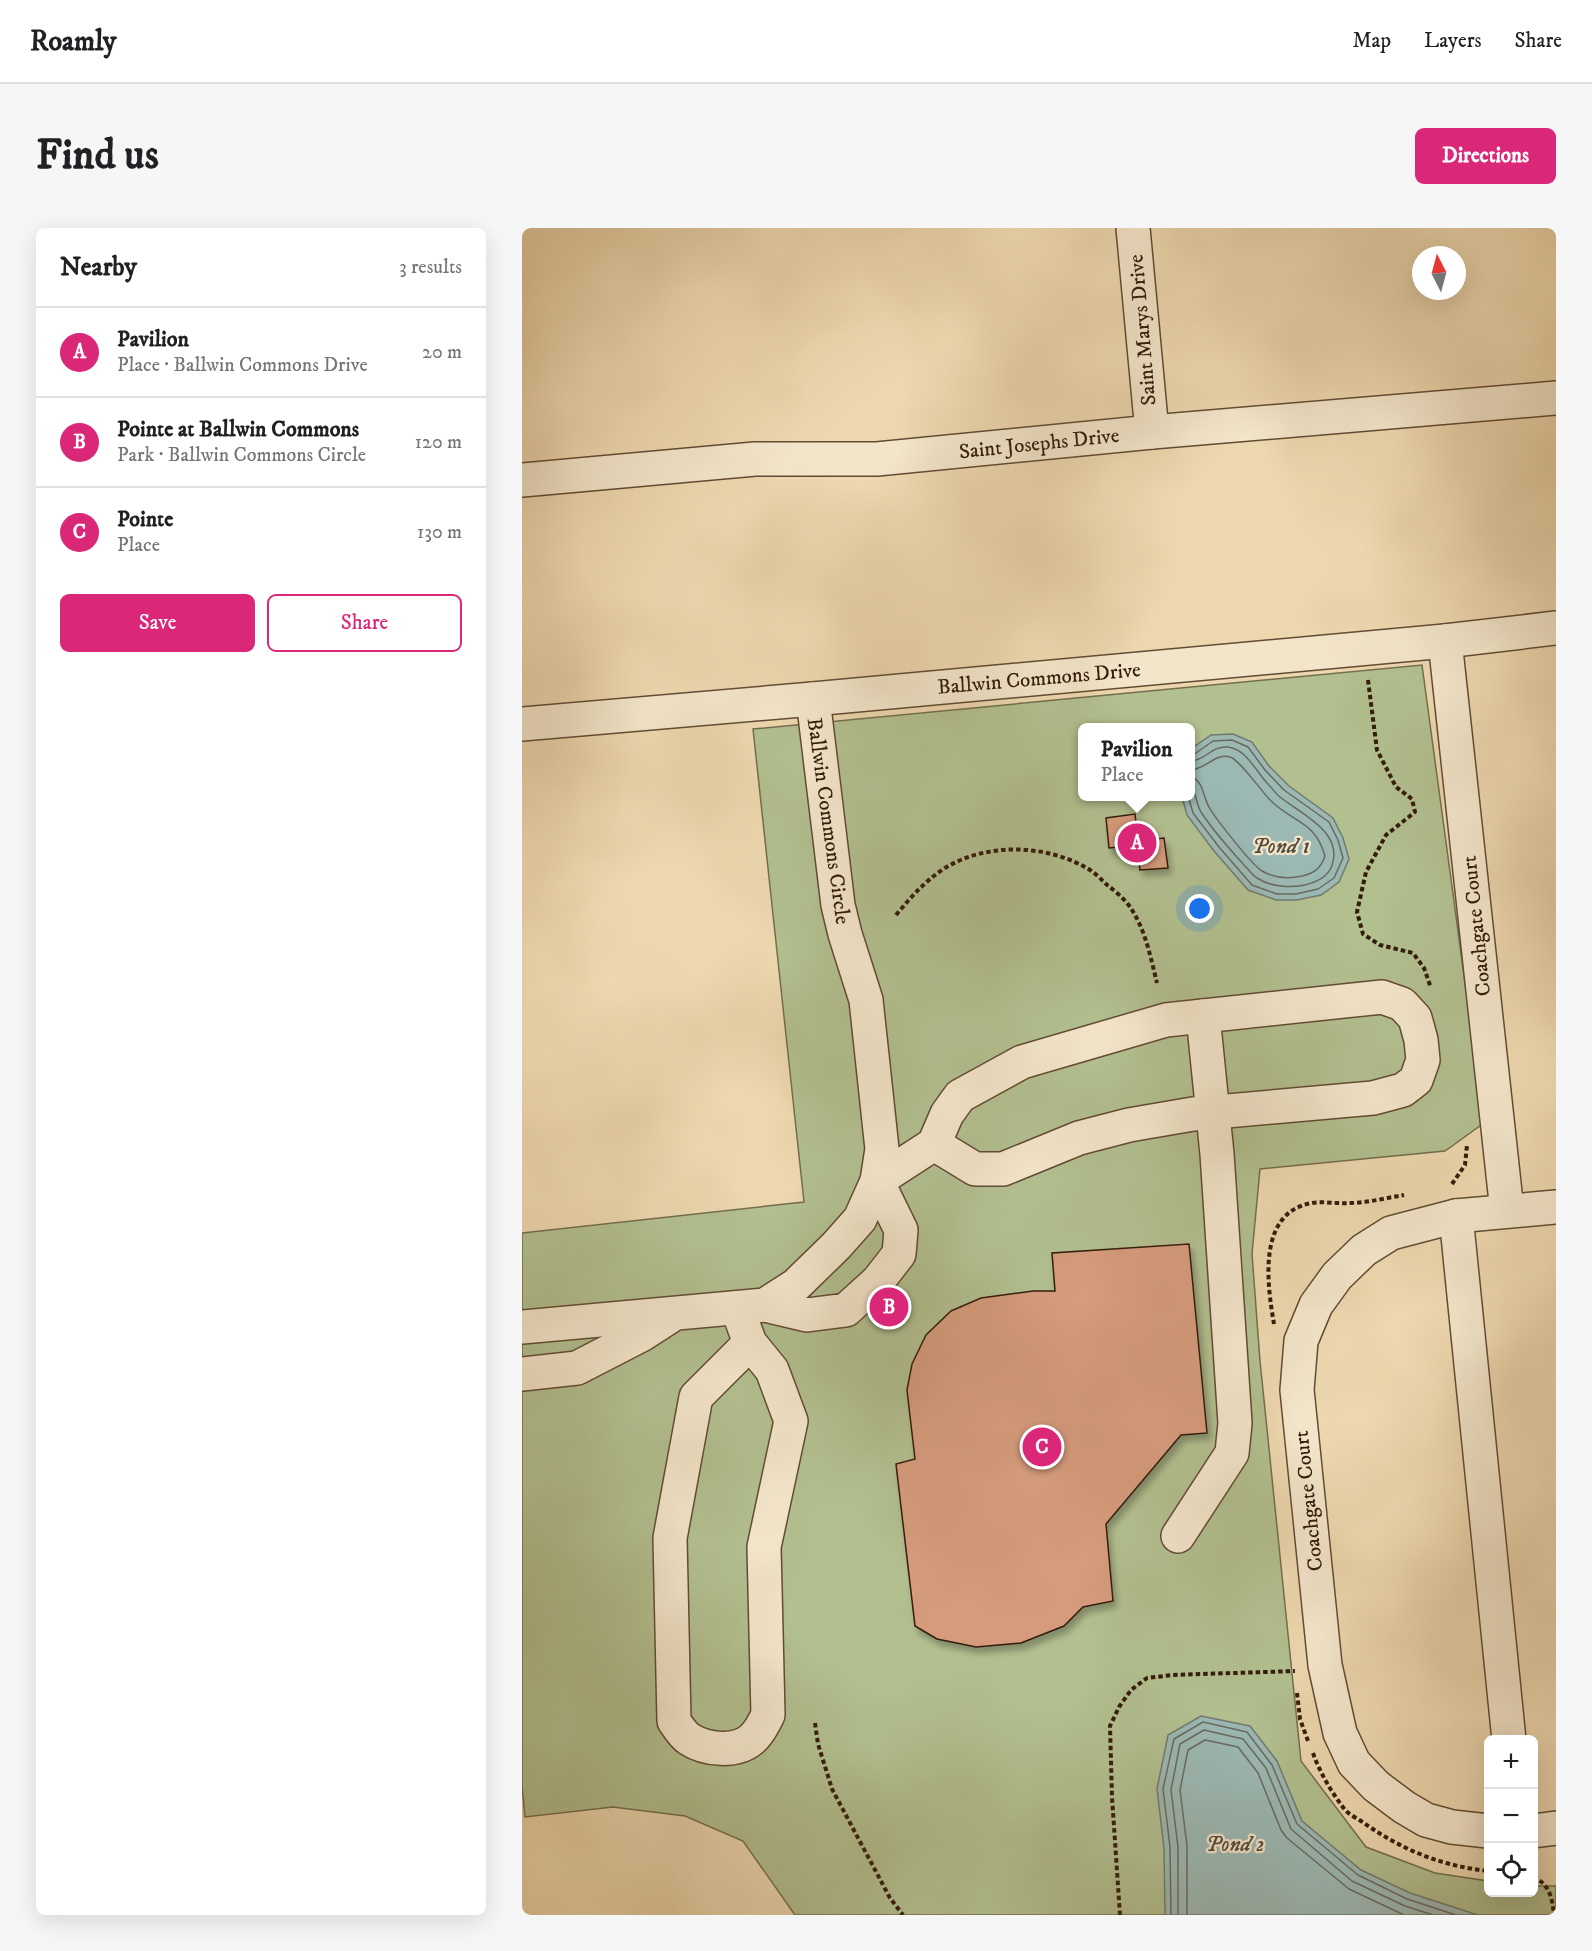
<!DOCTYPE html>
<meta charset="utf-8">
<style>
:root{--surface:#fff;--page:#f6f6f6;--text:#202124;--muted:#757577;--line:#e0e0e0;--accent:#db2777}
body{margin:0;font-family:"IM FELL DW Pica",serif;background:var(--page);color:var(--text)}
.controls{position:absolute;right:18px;bottom:18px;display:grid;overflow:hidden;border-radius:9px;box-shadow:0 6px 24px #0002}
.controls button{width:54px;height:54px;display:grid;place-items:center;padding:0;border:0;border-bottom:2px solid var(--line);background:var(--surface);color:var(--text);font:30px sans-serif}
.compass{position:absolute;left:890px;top:18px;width:54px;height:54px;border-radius:50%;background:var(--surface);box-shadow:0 6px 24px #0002;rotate:354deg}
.you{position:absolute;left:678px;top:681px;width:21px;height:21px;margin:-15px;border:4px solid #fff;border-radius:50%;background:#1a73e8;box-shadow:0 0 0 9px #1a73e833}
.badge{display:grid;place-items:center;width:39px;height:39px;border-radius:50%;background:var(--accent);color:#fff;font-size:20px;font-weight:700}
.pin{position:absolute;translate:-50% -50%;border:3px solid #fff;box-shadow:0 2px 6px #0006}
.popup{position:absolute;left:556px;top:495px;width:117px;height:78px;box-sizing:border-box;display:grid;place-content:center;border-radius:9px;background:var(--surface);filter:drop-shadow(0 2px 4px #0005);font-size:20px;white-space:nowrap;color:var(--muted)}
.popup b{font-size:22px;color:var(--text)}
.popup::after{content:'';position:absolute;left:50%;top:100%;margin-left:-12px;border:12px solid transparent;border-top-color:var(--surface)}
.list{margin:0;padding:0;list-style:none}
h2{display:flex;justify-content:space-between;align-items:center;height:78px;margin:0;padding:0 24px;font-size:26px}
h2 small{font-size:20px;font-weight:400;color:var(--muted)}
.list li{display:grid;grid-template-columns:39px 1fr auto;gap:18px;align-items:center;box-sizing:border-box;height:90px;padding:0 24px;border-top:2px solid var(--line)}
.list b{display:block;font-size:22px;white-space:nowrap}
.list p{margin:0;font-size:20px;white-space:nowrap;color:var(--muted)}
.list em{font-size:20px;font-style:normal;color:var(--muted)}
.actions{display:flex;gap:12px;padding:18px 24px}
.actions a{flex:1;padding:14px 0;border:2px solid var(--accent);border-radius:9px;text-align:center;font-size:21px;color:var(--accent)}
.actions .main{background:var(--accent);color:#fff}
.icon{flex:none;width:33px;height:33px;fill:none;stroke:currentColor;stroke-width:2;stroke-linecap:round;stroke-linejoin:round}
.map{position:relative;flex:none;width:1034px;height:1687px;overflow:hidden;border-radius:9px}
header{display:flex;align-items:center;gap:36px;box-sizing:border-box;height:84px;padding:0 30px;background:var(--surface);border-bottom:2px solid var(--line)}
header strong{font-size:28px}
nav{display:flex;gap:33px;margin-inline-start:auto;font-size:21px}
.intro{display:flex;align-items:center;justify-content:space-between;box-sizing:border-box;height:144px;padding:0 36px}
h1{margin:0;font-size:42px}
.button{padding:15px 27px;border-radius:9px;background:var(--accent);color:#fff;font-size:21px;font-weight:700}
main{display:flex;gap:36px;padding:0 36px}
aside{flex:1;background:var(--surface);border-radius:9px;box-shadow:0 6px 24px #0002}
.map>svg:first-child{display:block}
.green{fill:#b2bf8f;stroke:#736e4e;stroke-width:1.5;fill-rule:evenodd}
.water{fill:#9bb8b3;stroke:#727a70;stroke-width:1.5}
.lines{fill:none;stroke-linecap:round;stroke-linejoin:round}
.shore{stroke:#686a60;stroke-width:1.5}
.building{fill:#d59b7c;stroke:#341c0c;stroke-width:1.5;filter:url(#shadow)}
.minor-casing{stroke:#624b34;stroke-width:36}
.path{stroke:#341c0c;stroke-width:4;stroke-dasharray:4.5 3;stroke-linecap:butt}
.minor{stroke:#f3e5ca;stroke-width:33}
.labels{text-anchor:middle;stroke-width:4.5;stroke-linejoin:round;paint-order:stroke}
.street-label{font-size:21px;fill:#341c0c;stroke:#f3e5ca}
.water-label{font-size:22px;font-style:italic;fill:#534b3e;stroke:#f3e5ca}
</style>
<header>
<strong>Roamly</strong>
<nav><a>Map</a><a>Layers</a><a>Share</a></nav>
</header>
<div class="intro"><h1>Find us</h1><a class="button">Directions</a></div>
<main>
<aside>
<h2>Nearby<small>3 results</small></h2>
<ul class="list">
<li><span class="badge">A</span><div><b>Pavilion</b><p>Place · Ballwin Commons Drive</p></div><em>20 m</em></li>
<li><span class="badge">B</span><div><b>Pointe at Ballwin Commons</b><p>Park · Ballwin Commons Circle</p></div><em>120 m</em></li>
<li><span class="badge">C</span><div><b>Pointe</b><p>Place</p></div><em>130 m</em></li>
</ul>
<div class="actions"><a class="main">Save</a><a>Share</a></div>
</aside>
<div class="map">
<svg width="1034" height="1687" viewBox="0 0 1034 1687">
<defs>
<filter id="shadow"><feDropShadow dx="3.5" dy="6" stdDeviation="3" flood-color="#0004"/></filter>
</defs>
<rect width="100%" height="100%" fill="#edd7ae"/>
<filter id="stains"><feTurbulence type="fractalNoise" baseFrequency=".00333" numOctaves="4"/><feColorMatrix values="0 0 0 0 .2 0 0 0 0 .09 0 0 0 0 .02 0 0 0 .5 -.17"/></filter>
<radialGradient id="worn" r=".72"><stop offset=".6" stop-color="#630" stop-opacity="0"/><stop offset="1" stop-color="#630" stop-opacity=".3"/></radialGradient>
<path class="green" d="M900 437 962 895 923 923 738 941 730 1026 738 1133 779 1533 844 1619 913 1645 966 1653V1664H1011L1012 1658H1034V1687H273L221 1613 163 1588 91 1579 3 1589 0 1558V1005L282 974 231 501ZM561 500H669V568H561Z"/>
<g class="water">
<path d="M711 506 730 514 747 538 767 558 811 590 821 610 827 631 817 654 799 667 775 672H754L726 662 692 623 665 587 660 569 669 568V521L689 507Z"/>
<path d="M679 1488 728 1498 755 1533 780 1593 839 1642 888 1665 956 1687H643L642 1620 635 1561 646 1507Z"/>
</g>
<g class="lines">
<g class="shore">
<path d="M669 533C685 532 688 518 706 519 724 521 734 543 745 555 750 560 753 565 758 569 779 586 824 605 809 640 804 650 794 654 783 657 768 660 749 659 735 650 730 647 726 641 722 637 707 620 691 603 679 584 674 576 675 566 669 559"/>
<path d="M669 542C684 541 693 525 708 529 717 531 740 564 749 573 772 595 793 593 803 628 799 640 793 645 780 648 767 651 752 650 740 643 730 637 693 590 687 579 680 567 683 556 669 548"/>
<path d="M666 568 671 585 697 619 730 657 755 666H774L796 661 812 650 821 630 816 612 807 594 762 562 743 542 726 519 710 512 691 513 674 525H669"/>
<path d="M649 1687 648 1619 641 1561 652 1511 681 1494 725 1504 750 1537 775 1596 836 1647 885 1671 934 1687"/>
<path d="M656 1687V1619L649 1562 658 1516 682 1502 721 1511 744 1540 769 1601 830 1653 883 1678 911 1687"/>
<path d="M665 1687V1618L658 1562 666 1522 683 1512 716 1519 736 1545 759 1602 765 1610 827 1661 882 1687"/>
</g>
</g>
<g class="building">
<path d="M613 586 616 613 642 610 646 640 618 642 615 617 587 620 584 590Z"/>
<path d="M667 1016 685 1205 659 1207 584 1296 591 1373 561 1379 542 1398 499 1415 454 1419 415 1411 393 1398 374 1236 393 1231 385 1162 390 1136 404 1107 429 1083 459 1070 511 1063H533L530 1025Z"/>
</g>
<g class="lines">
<g class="minor-casing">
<g id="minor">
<path d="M611 0 630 204"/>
<path d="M0 252 233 231H355L630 204 1034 170"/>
<path d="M923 413 985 983"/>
<path d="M0 496 291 471 923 413 1034 400"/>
<path d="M934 988 987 1512"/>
<path d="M243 1077 285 1087 324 1082 356 1053 377 1026 379 1002 355 953 412 916 425 886 438 868 500 834 644 792 860 769 880 776 893 790 899 812 901 832 894 852 881 862 851 870 671 886 607 897 557 910 481 941H453L412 916"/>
<path d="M215 1080 228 1115 174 1169 148 1310 152 1493C156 1499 161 1507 167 1511 184 1522 214 1525 230 1511 238 1504 241 1496 246 1487L242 1319 269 1193 250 1142 228 1115"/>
<path d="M0 1099 243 1077 274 1057 314 1018 338 991 355 953 360 921 344 772 323 706 316 677 291 471"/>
<path d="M0 1146 55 1140 119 1107 147 1089"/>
<path d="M656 1308 710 1225 713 1195 695 926 681 788"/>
<path d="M966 1603 930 1599 904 1592 882 1579 854 1558 832 1535 818 1505 803 1437 775 1162 779 1113 794 1077 815 1048 842 1022 869 1005 934 988 1034 979"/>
<path d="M1011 1603 1034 1600"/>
</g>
</g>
<g class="path">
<path d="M846 452 855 522 874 559 890 571 893 584 864 607 844 644 835 684 841 706 858 717 891 725 902 740 909 760"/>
<path d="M374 687C389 669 403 653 423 640 464 615 521 616 563 639 571 643 578 650 584 656 593 663 604 672 610 682 624 704 629 731 635 755"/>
<path d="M930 956 943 937 945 917"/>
<path d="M752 1096C745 1056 735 984 790 975 802 973 815 976 827 975 845 975 864 970 882 967"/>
<path d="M775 1465 778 1491 786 1513"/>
<path d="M293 1495 296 1516 310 1561 368 1670 381 1687"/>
<path d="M791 1525C798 1545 810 1565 823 1582 828 1587 836 1591 842 1595 880 1622 920 1638 966 1643"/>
<path d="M1011 1649C1028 1656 1030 1670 1032 1687"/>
<path d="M598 1687 590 1569 588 1498 597 1479 609 1462 625 1450 651 1447 773 1443"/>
</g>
<use href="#minor" class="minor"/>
</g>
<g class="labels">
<g class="street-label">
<text transform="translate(620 102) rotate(-95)" y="7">Saint Marys Drive</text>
<text transform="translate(517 215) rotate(-6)" y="7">Saint Josephs Drive</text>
<text transform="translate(517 450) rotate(-5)" y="7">Ballwin Commons Drive</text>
<text transform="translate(307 593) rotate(82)" y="7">Ballwin Commons Circle</text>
<text transform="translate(954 698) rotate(-96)" y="7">Coachgate Court</text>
<text transform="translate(786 1273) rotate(-96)" y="7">Coachgate Court</text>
</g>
<g class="water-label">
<text x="759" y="625">Pond 1</text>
<text x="713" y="1623">Pond 2</text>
</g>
</g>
<rect width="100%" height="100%" filter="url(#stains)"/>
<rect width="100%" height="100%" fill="url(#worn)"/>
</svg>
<div class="controls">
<button>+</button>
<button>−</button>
<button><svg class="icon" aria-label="locate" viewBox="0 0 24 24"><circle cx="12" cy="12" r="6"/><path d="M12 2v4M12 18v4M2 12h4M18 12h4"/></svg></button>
</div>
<svg class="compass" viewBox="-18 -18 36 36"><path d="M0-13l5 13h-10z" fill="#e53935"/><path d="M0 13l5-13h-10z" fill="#757577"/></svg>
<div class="you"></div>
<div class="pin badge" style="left:615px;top:615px">A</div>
<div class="popup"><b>Pavilion</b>Place</div>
<div class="pin badge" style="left:367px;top:1079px">B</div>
<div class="pin badge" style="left:520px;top:1219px">C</div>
</div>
</main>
